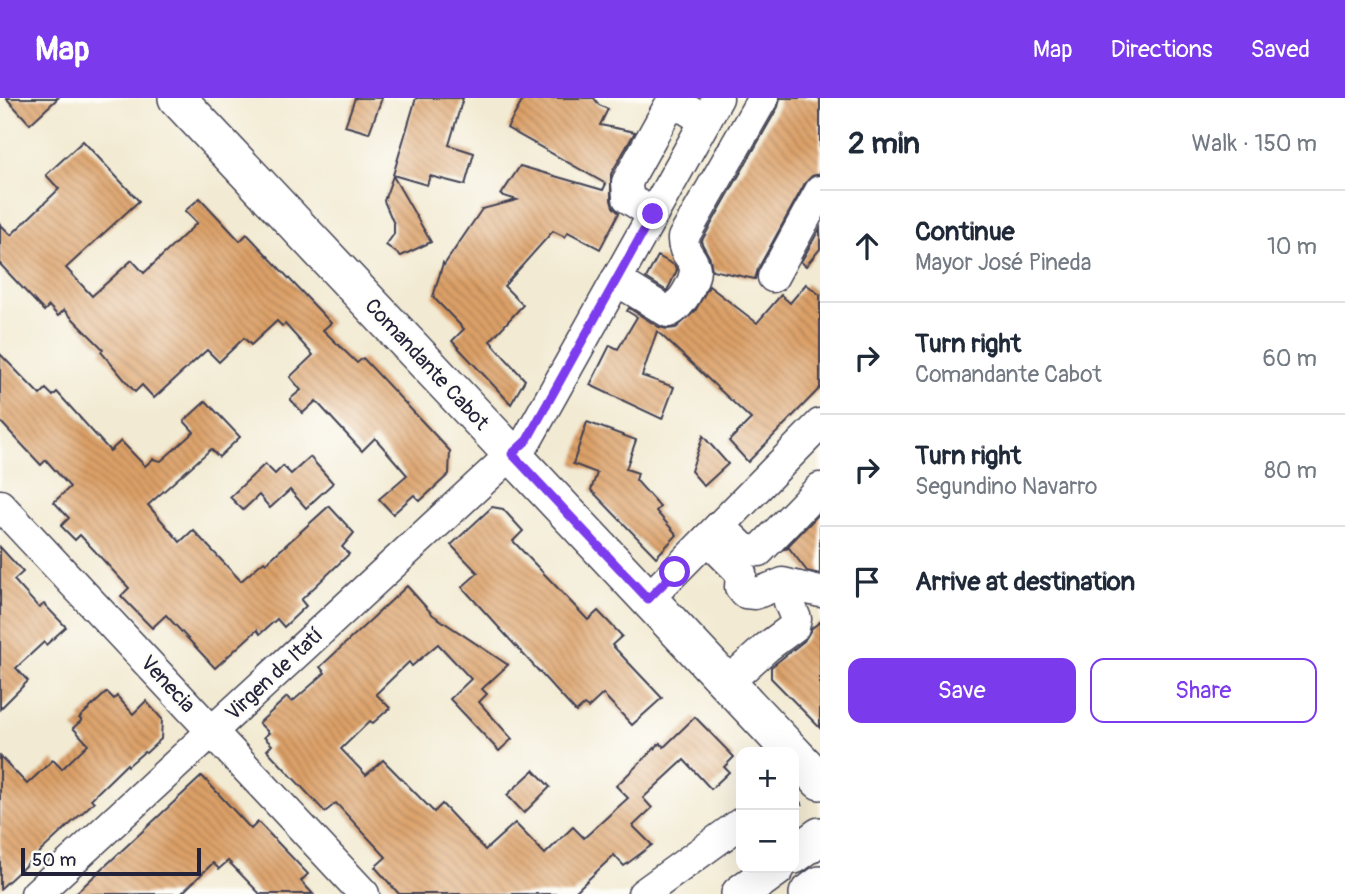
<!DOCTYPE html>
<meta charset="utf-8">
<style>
:root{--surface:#fff;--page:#f2f2f3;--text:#1f2937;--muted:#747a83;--line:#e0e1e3;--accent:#7c3aed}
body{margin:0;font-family:Pangolin,sans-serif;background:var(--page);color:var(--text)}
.controls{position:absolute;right:21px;bottom:21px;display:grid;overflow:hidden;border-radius:14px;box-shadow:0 7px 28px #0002}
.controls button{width:63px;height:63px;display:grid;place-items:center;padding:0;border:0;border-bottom:2px solid var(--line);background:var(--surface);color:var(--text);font:35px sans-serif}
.scale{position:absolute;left:21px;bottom:18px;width:180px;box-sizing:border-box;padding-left:7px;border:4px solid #22223b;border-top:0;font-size:19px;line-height:24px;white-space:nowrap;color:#22223b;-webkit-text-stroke:5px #fdfcf7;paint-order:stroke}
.stop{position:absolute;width:21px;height:21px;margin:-16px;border:5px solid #7c3aed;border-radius:50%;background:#fff}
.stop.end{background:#7c3aed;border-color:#fff;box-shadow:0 2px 7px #0008}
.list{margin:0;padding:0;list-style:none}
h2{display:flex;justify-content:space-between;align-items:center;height:91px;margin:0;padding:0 28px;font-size:30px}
h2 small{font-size:23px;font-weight:400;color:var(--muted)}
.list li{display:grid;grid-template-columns:46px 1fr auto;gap:21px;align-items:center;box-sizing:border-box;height:112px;padding:0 28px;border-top:2px solid var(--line)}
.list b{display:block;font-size:26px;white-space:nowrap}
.list p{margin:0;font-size:23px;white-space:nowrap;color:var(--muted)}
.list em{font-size:23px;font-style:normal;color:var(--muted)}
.actions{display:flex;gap:14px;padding:21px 28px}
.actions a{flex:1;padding:16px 0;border:2px solid var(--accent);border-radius:14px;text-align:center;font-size:24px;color:var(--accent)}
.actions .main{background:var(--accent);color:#fff}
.icon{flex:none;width:38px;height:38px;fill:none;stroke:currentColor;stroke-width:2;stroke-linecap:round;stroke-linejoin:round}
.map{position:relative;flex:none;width:820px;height:796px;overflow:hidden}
header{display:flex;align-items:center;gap:42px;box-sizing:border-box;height:98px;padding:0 35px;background:var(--accent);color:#fff}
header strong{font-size:33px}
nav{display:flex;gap:38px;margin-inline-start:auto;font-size:24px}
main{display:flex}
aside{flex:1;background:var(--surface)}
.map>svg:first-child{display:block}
.building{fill:url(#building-back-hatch)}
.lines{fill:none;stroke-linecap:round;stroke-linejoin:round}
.minor-casing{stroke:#414052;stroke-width:33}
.major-casing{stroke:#414052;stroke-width:40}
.path{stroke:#414052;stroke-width:4.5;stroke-dasharray:2 5;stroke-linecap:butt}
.minor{stroke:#fff;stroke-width:30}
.major{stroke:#fff;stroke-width:37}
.route{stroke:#7c3aed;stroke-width:9}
.labels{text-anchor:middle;stroke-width:5;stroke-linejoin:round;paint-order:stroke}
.street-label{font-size:21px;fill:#22223b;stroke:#fdfcf7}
</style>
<header>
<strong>Map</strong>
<nav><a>Map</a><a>Directions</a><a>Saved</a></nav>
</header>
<main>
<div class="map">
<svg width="820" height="796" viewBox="0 0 820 796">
<defs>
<pattern id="building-back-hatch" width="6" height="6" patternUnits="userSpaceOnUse" patternTransform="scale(1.75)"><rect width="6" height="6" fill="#dca067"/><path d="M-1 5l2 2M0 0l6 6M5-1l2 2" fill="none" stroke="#b28256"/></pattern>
</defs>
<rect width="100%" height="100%" fill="#fdfcf7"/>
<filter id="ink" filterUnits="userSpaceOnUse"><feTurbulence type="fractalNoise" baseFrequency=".0143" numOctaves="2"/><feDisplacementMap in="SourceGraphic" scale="14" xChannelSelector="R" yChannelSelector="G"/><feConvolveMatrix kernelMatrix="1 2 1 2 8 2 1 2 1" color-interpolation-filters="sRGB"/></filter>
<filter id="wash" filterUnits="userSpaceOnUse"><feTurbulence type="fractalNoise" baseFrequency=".00686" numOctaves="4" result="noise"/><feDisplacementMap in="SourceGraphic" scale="28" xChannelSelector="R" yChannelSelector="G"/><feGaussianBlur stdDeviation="1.57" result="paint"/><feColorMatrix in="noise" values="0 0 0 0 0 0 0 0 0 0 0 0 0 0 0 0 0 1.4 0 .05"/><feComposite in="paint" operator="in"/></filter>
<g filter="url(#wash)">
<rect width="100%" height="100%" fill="#f2ead2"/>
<g id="blocks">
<g class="building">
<path d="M6 0H58L30 26Z"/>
<path d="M355 0H382L369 35 345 28Z"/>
<path d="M416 0H463L449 47 474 55 465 87 430 78 427 87 393 77Z"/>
<path d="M524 0H594L599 7 608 11 600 27 635 34 611 76V102L613 109 619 115 600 151 568 134 565 139 553 133 504 188 523 207 490 243 525 282 511 306 452 243 464 231 433 199 443 165 444 167 482 111 517 102 501 97 520 68 603 92 606 86 507 30Z"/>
<path d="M780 0H820V76L812 78 805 85 758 171 755 181 712 172 710 160 701 144 778 9Z"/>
<path d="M83 43 139 103 66 170 92 198 132 162 144 175 197 125 185 113 200 100 240 143 247 136 331 225 323 232 357 265 363 260 450 353 449 376 420 403 414 397 393 416 379 401 407 377 375 340 362 353 316 303 303 315 290 301 301 292 290 279 313 257 285 226 282 228 277 223 251 247 244 240 219 264 207 252 154 300 142 287 135 294 101 254 103 251 64 212 58 218 49 208 44 213 0 166V126L11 137 59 91 46 77Z"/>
<path d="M393 78 431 144 401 158 386 147 394 136V126L384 103Z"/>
<path d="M820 130V151L806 168 801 164Z"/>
<path d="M658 158 674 167 677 172 667 193 646 180Z"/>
<path d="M806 186 820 197V290L748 364 729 343 751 321 657 233 642 278 674 289 662 321 590 287 610 247 618 251 637 219 627 213 629 210 659 229 667 231 676 230 695 213 709 188 757 225 781 197 790 205Z"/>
<path d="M0 256 40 297 46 291 53 298 57 294 110 353 121 343 145 368 153 361 161 363 194 334 184 323 206 303 240 339 219 359 211 351 148 407 180 444 193 432 241 483 264 463 266 465 329 408 354 435 342 449 349 456 301 502 306 508 284 529 277 521 260 536 257 532 215 570 166 517 152 530 121 498 129 490 80 437 75 442 61 428 69 420 54 404 70 389 46 362 41 367 0 323Z"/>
<path d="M587 324 636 342 626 371 638 375 636 382 660 409 656 413 677 437 656 459 591 392 597 375 573 366Z"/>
<path d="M703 338 728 366 704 388 691 373Z"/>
<path d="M310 359 333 385 306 410 290 392 270 410 259 397 243 412 230 399 265 366 275 376 283 368 291 376Z"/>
<path d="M492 409 503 411 523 433 513 443 588 522 598 513 622 538 612 547 662 600 632 627 603 596 588 610 584 607 576 614 462 489 478 475 451 447Z"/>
<path d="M820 415V476L807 473 789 450 785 451Z"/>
<path d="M0 449 23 474 14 482 39 510 44 506 66 529 46 547 44 544 16 570 28 583 0 611Z"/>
<path d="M407 488 433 517 508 567 482 591 487 596 479 604 512 641 499 653 450 601 471 581 438 546 412 568 409 564 376 596 390 610 373 625 370 623 341 651 366 677 383 662 434 714 442 706 485 752 515 725 545 756 573 729 584 740 628 700 616 688 660 645 664 649 695 619 734 659 724 669 729 674 711 691 684 662 643 700 652 710 633 728 652 747 624 768 614 757 573 796H399L375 769 386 759 336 705 325 714 267 652 272 647 264 639 269 635 259 625 287 599 292 604 325 575 320 569Z"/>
<path d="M820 524V630L771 580V569L804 543 812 530Z"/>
<path d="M107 594 114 601 117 598 133 616 146 603 162 621 161 641 146 655 144 654 128 668 127 666 91 701 94 704 0 791V658L27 686 53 662 62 671 88 646 73 630 82 622 79 620Z"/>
<path d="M534 672 550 689 524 715 507 697Z"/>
<path d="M202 678 251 731 258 724 308 776 301 783 313 796H260L228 763 219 771 213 765 181 796H75Z"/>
</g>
</g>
</g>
<g filter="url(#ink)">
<use href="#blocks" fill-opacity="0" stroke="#414052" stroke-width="2"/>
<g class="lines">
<g class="minor-casing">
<g id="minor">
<path d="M653 116 628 100 627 84 668 10 683 9 705 23"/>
<path d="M773 179 820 93"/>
<path d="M616 182 668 214C680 210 695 184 695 171 694 159 682 156 683 140L763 0"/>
<path d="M0 407 364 796"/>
<path d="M720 428 744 451 759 453 820 390"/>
<path d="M707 441 741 475 740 489 745 495 755 496 783 485 820 494"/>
<path d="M648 501 820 326"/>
<path d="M727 585 767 549 794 529 796 521 789 504 798 489"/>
<path d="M36 796 527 342 718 0"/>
<path d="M643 796 741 725"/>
</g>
</g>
<g class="major-casing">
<g id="major">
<path d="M177 0 792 654"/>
<path d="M794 656 820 683"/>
<path d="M794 757 820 738"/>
<path d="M740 796 776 770"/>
<path d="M808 796 820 787"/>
</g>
</g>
<path class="path" d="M794 709 803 705"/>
<use href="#minor" class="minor"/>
<use href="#major" class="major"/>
</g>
</g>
<g class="lines" filter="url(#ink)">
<path class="route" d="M653 116 527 342 512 356 648 501 675 474"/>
</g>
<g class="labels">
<g class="street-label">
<text transform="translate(427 266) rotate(47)" y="7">Comandante Cabot</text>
<text transform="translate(274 576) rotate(-43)" y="7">Virgen de Itatí</text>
<text transform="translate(168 586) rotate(47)" y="7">Venecia</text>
</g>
</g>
</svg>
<div class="controls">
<button>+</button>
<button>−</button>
</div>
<div class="scale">50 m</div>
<div class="stop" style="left:675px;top:474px"></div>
<div class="stop end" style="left:653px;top:116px"></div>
</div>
<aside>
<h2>2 min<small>Walk · 150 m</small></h2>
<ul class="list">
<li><svg class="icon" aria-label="ahead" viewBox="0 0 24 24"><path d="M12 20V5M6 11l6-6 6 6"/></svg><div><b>Continue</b><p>Mayor José Pineda</p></div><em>10 m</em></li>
<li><svg class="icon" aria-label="right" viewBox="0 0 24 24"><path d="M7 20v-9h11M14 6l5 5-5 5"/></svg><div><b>Turn right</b><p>Comandante Cabot</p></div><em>60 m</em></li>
<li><svg class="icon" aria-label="right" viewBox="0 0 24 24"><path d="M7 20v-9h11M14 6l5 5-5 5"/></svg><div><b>Turn right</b><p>Segundino Navarro</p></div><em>80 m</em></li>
<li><svg class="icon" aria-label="arrive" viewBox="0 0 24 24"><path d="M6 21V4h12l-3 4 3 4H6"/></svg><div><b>Arrive at destination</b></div></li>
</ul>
<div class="actions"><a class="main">Save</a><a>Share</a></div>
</aside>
</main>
